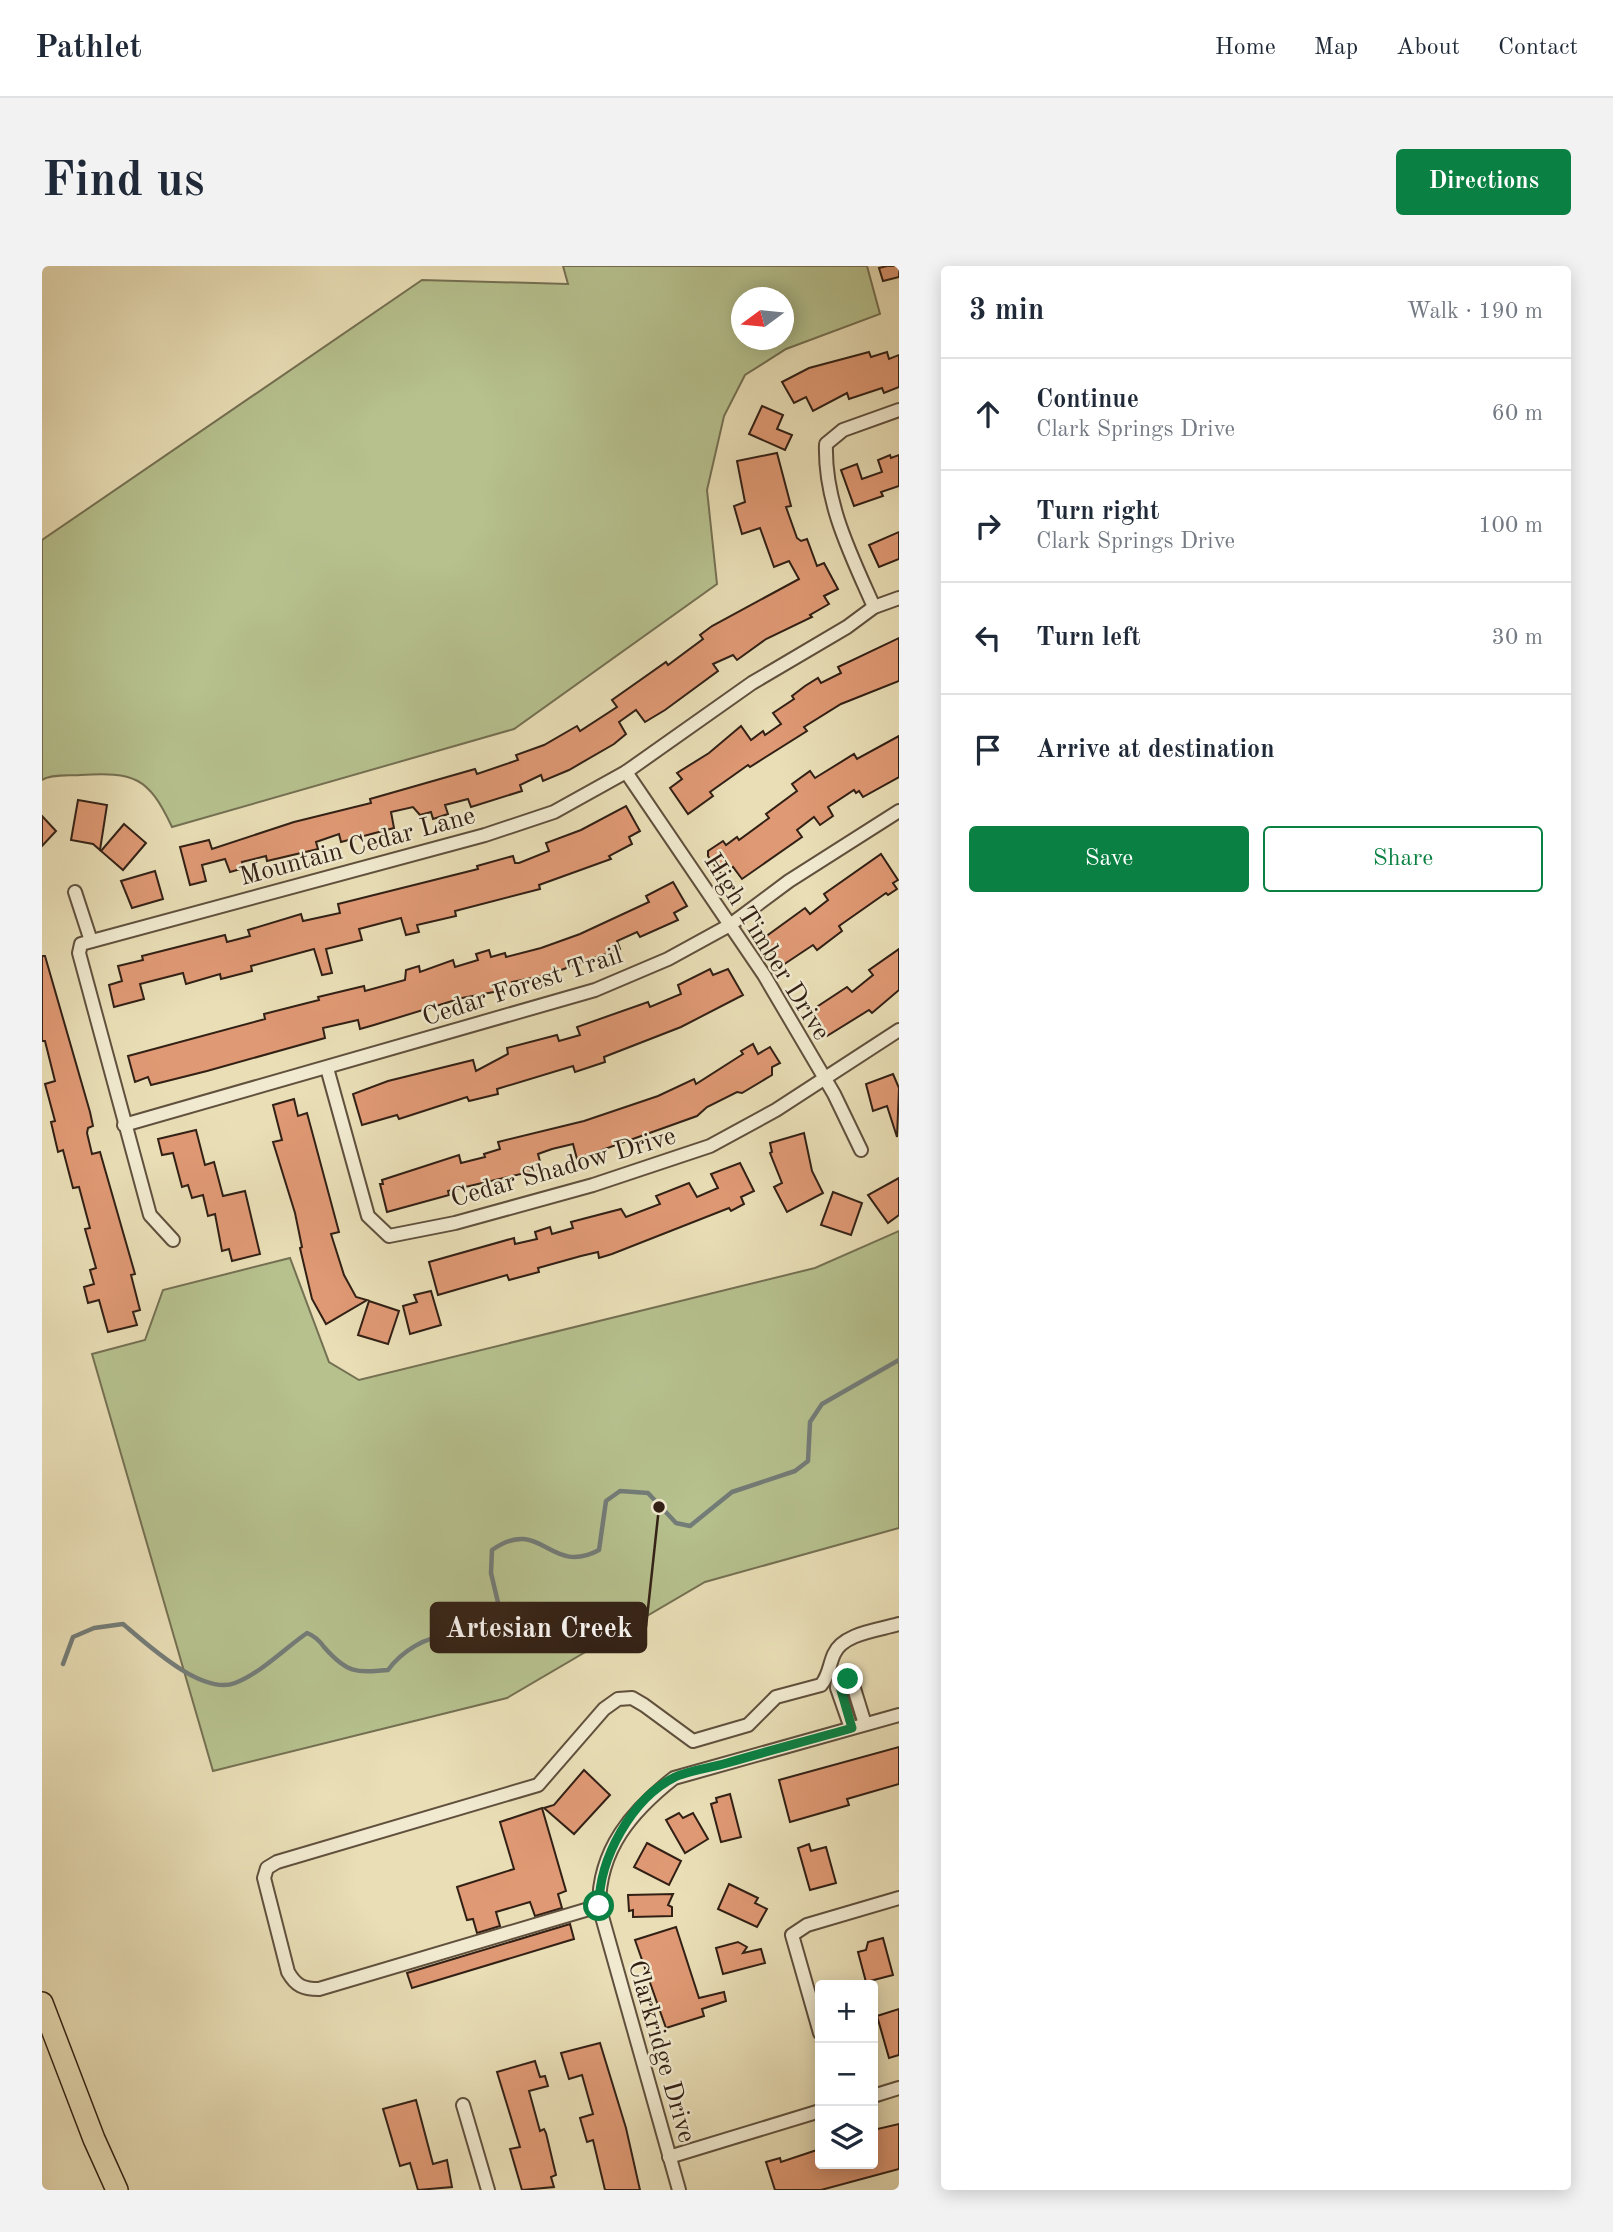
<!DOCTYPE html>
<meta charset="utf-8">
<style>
:root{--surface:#fff;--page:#f2f2f3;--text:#1f2937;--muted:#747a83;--line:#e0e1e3;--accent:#0b8043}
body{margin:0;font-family:"Old Standard TT",serif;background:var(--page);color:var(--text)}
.controls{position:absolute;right:21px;bottom:21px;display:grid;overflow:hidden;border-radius:7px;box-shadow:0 4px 18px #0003}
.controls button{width:63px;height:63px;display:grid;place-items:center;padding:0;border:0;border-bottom:2px solid var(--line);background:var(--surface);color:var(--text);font:35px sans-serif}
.compass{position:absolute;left:689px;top:21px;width:63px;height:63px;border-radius:50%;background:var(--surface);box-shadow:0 4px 18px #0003;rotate:255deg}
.stop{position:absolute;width:21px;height:21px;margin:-16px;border:5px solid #0b8043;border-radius:50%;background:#fff}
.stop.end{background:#0b8043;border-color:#fff;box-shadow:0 2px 7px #0008}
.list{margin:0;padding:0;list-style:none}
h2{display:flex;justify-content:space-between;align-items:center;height:91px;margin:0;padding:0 28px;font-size:30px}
h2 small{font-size:23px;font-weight:400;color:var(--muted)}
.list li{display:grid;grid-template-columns:46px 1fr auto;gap:21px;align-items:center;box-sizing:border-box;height:112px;padding:0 28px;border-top:2px solid var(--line)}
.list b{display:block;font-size:26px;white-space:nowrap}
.list p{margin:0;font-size:23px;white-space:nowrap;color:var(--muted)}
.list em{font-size:23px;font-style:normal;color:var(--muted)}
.actions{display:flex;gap:14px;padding:21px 28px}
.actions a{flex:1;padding:16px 0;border:2px solid var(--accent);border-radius:7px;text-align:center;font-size:24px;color:var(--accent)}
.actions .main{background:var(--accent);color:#fff}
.icon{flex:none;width:38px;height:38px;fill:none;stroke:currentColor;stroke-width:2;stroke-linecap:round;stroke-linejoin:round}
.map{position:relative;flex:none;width:857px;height:1924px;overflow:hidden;border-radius:7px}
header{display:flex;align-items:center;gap:42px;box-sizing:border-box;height:98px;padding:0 35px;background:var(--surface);border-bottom:2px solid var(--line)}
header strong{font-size:33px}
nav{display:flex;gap:38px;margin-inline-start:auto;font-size:24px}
.intro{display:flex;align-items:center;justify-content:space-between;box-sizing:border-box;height:168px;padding:0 42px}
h1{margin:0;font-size:49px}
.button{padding:18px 32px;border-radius:7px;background:var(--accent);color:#fff;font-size:24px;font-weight:700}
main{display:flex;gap:42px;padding:0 42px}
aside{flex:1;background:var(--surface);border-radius:7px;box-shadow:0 4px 18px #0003}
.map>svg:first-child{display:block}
.green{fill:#b6c18e;stroke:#747052;stroke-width:2;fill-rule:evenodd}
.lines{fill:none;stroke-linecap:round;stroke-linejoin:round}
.stream{stroke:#737c78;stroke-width:4.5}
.building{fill:#df9974;stroke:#322015;stroke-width:2}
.minor-casing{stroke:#60503d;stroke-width:16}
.motorway-casing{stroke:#322015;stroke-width:24}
.minor{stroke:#f1ead0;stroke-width:12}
.motorway{stroke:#e9deb6;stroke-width:21}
.route{stroke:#0b8043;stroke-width:9}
.labels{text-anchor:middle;stroke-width:5;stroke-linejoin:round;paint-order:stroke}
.street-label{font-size:26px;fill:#322015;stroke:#f1ead0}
.leader{fill:none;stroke:#322015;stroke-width:2.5}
.callout-dot{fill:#322015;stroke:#f1ead0;stroke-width:2.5}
.callout{fill:#322015;stroke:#322015;stroke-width:2.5}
.callout-label{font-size:28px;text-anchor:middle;font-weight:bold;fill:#fff}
</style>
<header>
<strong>Pathlet</strong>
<nav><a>Home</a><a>Map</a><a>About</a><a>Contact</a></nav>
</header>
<div class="intro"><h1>Find us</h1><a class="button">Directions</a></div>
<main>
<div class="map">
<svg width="857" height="1924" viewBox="0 0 857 1924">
<rect width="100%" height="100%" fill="#e9deb6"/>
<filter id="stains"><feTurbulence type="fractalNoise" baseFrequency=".00286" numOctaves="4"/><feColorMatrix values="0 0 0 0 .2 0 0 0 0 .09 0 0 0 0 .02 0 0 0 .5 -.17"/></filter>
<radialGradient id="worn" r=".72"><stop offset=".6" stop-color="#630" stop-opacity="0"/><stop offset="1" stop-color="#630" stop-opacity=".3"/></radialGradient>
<g class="green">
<path d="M521 0H825L838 48 744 83 703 109 682 150 665 224 675 318 472 463 130 561C106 510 92 506 38 509 26 510 10 508 0 514V274L380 14 526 18ZM699 32H741V74H699Z"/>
<path d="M857 965V1262L663 1316 465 1432 171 1505 50 1088 103 1074 121 1024 248 992 287 1096 317 1114 773 1002Z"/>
</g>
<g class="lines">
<path class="stream" d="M21 1398 31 1371 52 1362 81 1358C105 1378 160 1430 193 1417 219 1407 242 1383 265 1367 273 1370 277 1374 282 1381 305 1407 313 1407 346 1404 360 1385 383 1371 407 1369 420 1368 432 1370 444 1361 449 1357 454 1350 458 1345L449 1307 450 1284C500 1249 507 1311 557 1284L564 1235 578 1225 606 1227 634 1257 648 1260 690 1226 753 1205 766 1195 768 1156 780 1138 857 1094"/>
</g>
<g class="building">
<path d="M845 0H857V11L841 15 837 2Z"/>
<path d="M827 86 829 91 845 86 847 93 857 89V121L842 127 840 122 807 133 805 127 771 145 764 131 752 137 740 116 767 102Z"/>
<path d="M720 140 741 149 735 163 750 169 743 184 707 168Z"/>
<path d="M735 187 749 240 744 241 755 272 759 275 765 273 775 300 782 297 796 323 782 330 787 338 768 349 770 351 724 373 695 394 691 389 671 398 676 405 623 444 603 456 594 444 577 456 584 468 572 478 527 504 501 515 499 509 478 519 480 525 429 541 426 533 403 539 406 548 391 553 389 546 378 549 371 541 349 546 352 562 299 576 297 568 274 576 276 583 225 595 224 590 200 596 202 602 188 606 183 593 160 599 164 615 148 619 138 581 167 574 170 583 252 556 329 537 328 533 433 503 435 508 476 494 474 489 502 479 535 460 538 465 575 441 570 434 624 396 626 399 661 373 658 369 670 360 757 313 747 295 732 301 718 262 700 268 692 240 703 236 695 195Z"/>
<path d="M848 189 849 192 857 189V220L839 226 841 230 812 240 799 204 815 198 820 213 840 206 836 194Z"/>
<path d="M857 266V293L837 301 827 279Z"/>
<path d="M857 372V415L799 438 762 461 765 465 708 501 706 499 668 526 671 530 646 548 628 522 640 513 635 507 667 487 699 460 709 474 721 465 723 469 739 458 731 447 752 433 750 430 763 420 776 412 779 417 799 407 796 401Z"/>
<path d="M857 470V511L821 531 817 525 814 527 812 524 786 541 791 550 778 559 772 551 755 564 760 571 700 613 691 601 680 609 666 590V585L681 575 684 579 695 571 697 574 727 552 724 548 755 525 750 518 768 505 773 512 812 488 815 493Z"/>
<path d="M36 534 65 539 58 584 51 578 29 574Z"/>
<path d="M584 540 598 565 587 571 590 578 567 590 569 593 497 619 498 623 413 645 414 650 375 659 377 666 364 669 359 652 317 663 320 674 284 683 290 707 280 709 272 683 209 700 210 705 179 713 178 708 144 718 141 707 98 718 102 733 72 741 67 719 80 715 76 700 101 694 100 690 183 669 185 676 208 670 206 664 259 648 261 655 298 647 296 638 436 603 435 600 471 590 473 597H477L507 585 504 577 539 564Z"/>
<path d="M0 550 14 565 0 580Z"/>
<path d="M82 558 104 577 81 604 59 585Z"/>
<path d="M839 588 856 614 851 617 855 623 846 629 844 627 797 660 800 665 775 684 771 679 738 701 719 674 763 642 768 648 786 634 782 628Z"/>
<path d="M113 605 121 633 90 642 79 615Z"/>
<path d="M631 616 645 640 632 647 636 654 598 671 595 666 575 675 578 683 564 688 505 709 470 716 471 719 457 725 420 732 332 759 318 763 316 754 281 762 283 772 165 805 109 819 106 811 93 816 86 790 223 753 222 748 277 734 276 731 322 720 323 725 363 714 364 704 377 700 378 706 411 694 413 701 436 694 434 688 447 684 449 691 463 687 464 691 499 682 538 668 607 636 604 630Z"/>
<path d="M857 683V724L830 747 827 744 785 770 767 746 805 721 810 726 831 709 827 704Z"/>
<path d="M0 690H3L48 846 51 860 46 862 45 867 50 888 58 886 93 1008 89 1009 98 1044 91 1046 95 1059 66 1066 57 1034 46 1037 42 1021 52 1018 48 1004 54 1002 43 963 48 962 37 921 31 922 21 884 16 886 9 856 13 855 3 818 13 815 3 775H0Z"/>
<path d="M668 703 671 709 686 703 701 729 639 761 562 791 563 796 533 806 531 800 455 823 456 828 427 835 425 831 357 853 355 849 320 859 311 828 346 815 431 794 434 805 466 788 465 782 515 769 517 775 538 769 535 761 606 736 608 741 639 728 636 719Z"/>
<path d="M711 778 716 788 728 781 738 797 730 801V809L700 827 695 826 665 841 655 850 535 893 531 878 510 883 496 888 500 903 406 925 407 929 345 946 338 918H341L340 914 417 889 419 897 443 891 442 888 458 883 456 876 542 855 616 830 652 813 654 818 701 788 699 785Z"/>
<path d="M851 808 857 822 855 871 845 840 831 845 824 818Z"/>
<path d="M252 833 256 850 265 847 297 966 289 968 302 1009 314 1031 325 1034 284 1058 270 1033 258 982 260 981 253 947 231 876 240 874 231 839Z"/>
<path d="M154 864 163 899 172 896 181 930 203 925 218 988 190 995 187 983 180 985 173 948 166 950 161 929 150 932 146 919 140 921 131 887 120 889 116 873Z"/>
<path d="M762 867 770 905 781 927 745 946 732 921 740 917 728 887 730 886 728 877Z"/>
<path d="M698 897 712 925 699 931 702 938 689 945 687 942 570 988 557 992 556 986 539 990 496 1002 497 1006 467 1014 465 1009 396 1029 387 996 472 972 473 978 495 973 493 966 508 961 510 968 531 962 529 956 579 943 584 951 618 938 614 930 647 917 655 931 676 922 669 908Z"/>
<path d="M857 912V949L846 957 826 929Z"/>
<path d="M791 926 820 937 809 969 779 959Z"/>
<path d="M389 1025 399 1059 368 1068 361 1040 375 1036 372 1029Z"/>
<path d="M327 1035 357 1045 346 1078 316 1069Z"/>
<path d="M857 1481V1518L805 1533 807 1539 748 1556 737 1514Z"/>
<path d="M542 1504 568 1529 532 1568 502 1542 512 1539Z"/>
<path d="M688 1528 699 1571 679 1576 669 1538 675 1536 674 1532Z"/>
<path d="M500 1542 524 1625 516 1628 520 1642 493 1650 488 1636 454 1646 458 1660 435 1667 431 1653 425 1654 415 1621 472 1603 458 1556Z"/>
<path d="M637 1547 641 1552 651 1547 666 1573 643 1587 624 1554Z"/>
<path d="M605 1577 639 1595 627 1619 592 1601Z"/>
<path d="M767 1578 769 1585 784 1581 794 1617 768 1624 756 1582Z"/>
<path d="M687 1618 716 1632 713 1637 725 1643 715 1661 676 1643Z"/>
<path d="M631 1628 626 1639 630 1641V1650L591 1651V1644L587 1645 586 1629Z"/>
<path d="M528 1658 532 1673 370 1722 365 1707Z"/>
<path d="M634 1661 657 1732 682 1726 684 1735 660 1743 662 1750 624 1762 593 1674Z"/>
<path d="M841 1672 851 1709 824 1716 816 1686 824 1684 826 1676Z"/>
<path d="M696 1676 705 1681 701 1687 719 1683 723 1697 681 1708 674 1682Z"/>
<path d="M857 1743V1789L847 1792 835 1750Z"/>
<path d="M558 1777 584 1862 598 1924H563L551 1874 545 1876 538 1852 551 1848 540 1809 527 1813 519 1787Z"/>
<path d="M493 1795 498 1811 503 1810 506 1820 487 1825 498 1865 502 1863 504 1867 514 1909 509 1911 512 1921 480 1924 468 1883 478 1881 455 1806Z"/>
<path d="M374 1834 391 1898 405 1894 410 1921 376 1924 368 1897 358 1900 341 1843Z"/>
<path d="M857 1858V1903L779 1924H733L724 1896 738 1892 739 1896 778 1883V1898H831V1864Z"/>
</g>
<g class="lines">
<g class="minor-casing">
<g id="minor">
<path d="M832 341C809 289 782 236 784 178L801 164 857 144"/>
<path d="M584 506 722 709 792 828 819 884"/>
<path d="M33 626 49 675"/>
<path d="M285 802 326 950 347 970 413 957 551 919 668 880 734 844 857 764"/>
<path d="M82 859 553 724 626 693 688 659 747 615 857 545"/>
<path d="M131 974 108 949 37 687 39 678 443 569 512 546 584 506 710 417 805 361 832 341 857 332"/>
<path d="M809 1462 795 1422 796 1414 806 1413 810 1416 823 1458"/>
<path d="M557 1640 277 1723C261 1723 254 1720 246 1706L222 1612 225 1602 235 1596 496 1519 562 1443 576 1433 590 1432 602 1439 651 1475 706 1459 734 1431 779 1419C787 1410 787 1399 792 1388 801 1367 838 1364 857 1358"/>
<path d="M778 1767 750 1669 765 1659 857 1632"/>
<path d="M831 1830 857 1822"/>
<path d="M421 1839 446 1924"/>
<path d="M627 1891 778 1845"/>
<path d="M637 1924 557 1640C557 1583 590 1545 632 1512L857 1449"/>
</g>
</g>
<g class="motorway-casing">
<path id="motorway" d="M0 1737 52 1873 75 1924"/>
</g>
<use href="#minor" class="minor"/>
<use href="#motorway" class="motorway"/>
</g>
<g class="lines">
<path class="route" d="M557 1640C557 1593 589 1533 633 1511 648 1504 668 1502 685 1497 726 1485 768 1474 810 1462L796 1414 806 1413"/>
</g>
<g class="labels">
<g class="street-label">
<text transform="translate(315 579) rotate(-15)" y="9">Mountain Cedar Lane</text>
<text transform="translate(726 680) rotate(58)" y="9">High Timber Drive</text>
<text transform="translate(480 719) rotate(-18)" y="9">Cedar Forest Trail</text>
<text transform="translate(521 900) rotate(-16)" y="9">Cedar Shadow Drive</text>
<text transform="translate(621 1785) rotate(74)" y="9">Clarkridge Drive</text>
</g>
</g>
<path class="leader" d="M617 1241L604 1361"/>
<circle class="callout-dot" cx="617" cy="1241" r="7"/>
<rect class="callout" x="389" y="1337" width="215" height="49" rx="7"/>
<g class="callout-label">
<text x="497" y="1371">Artesian Creek</text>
</g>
<rect width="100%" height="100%" filter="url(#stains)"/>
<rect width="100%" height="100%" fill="url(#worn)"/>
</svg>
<div class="controls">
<button>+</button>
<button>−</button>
<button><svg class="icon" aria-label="layers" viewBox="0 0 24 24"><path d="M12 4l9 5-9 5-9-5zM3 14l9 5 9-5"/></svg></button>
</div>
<svg class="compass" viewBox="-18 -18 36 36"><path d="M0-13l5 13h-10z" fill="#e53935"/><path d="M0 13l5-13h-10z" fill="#747a83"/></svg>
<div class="stop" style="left:557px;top:1640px"></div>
<div class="stop end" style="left:806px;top:1413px"></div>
</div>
<aside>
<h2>3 min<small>Walk · 190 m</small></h2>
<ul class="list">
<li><svg class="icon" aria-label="ahead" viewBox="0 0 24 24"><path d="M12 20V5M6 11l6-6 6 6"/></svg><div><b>Continue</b><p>Clark Springs Drive</p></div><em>60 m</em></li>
<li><svg class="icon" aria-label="right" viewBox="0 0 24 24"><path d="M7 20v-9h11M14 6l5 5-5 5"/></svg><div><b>Turn right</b><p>Clark Springs Drive</p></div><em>100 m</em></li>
<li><svg class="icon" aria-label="left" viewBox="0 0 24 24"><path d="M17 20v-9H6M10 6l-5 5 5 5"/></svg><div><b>Turn left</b></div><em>30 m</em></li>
<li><svg class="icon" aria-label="arrive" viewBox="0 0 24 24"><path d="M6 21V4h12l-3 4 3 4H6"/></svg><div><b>Arrive at destination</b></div></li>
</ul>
<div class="actions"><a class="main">Save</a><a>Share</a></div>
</aside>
</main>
